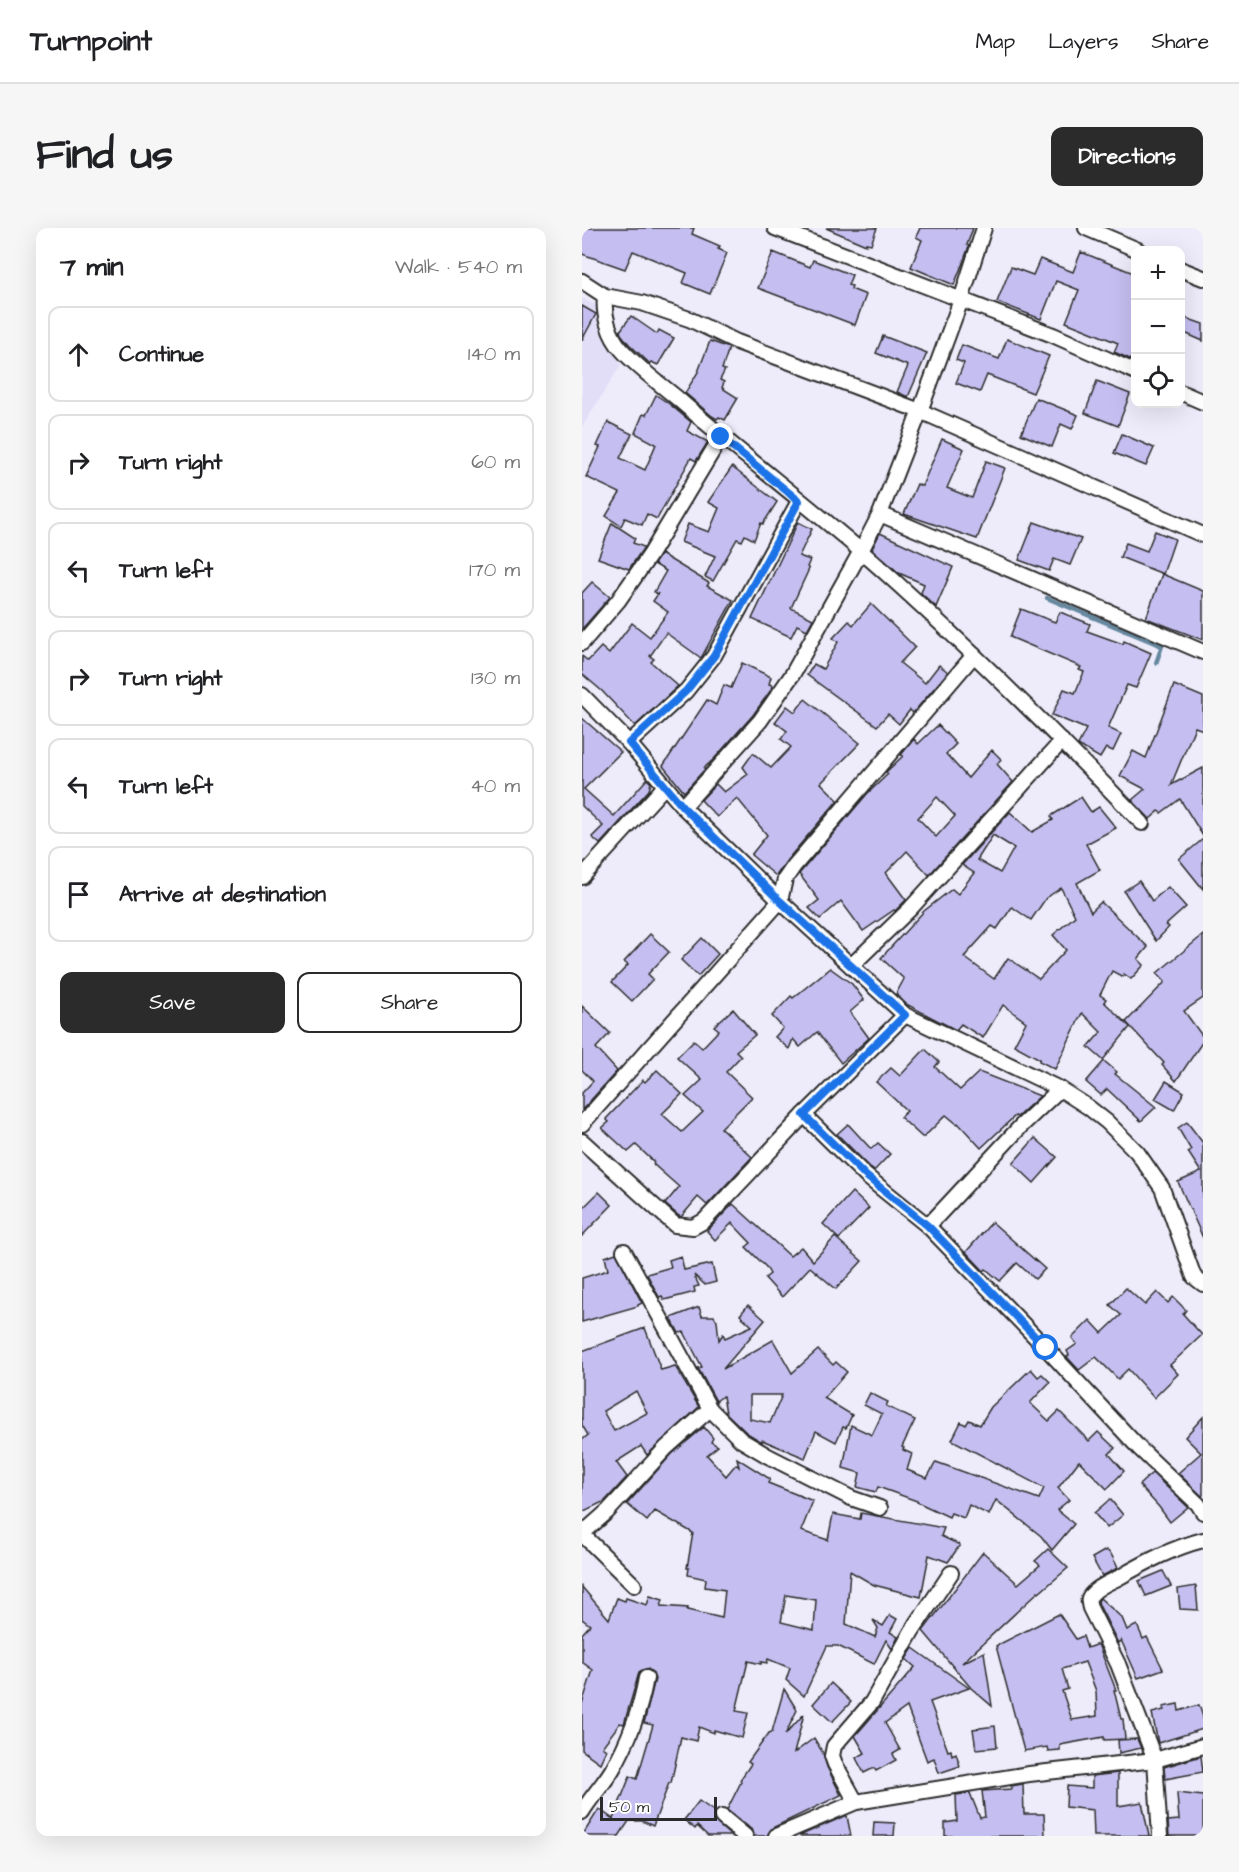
<!DOCTYPE html>
<meta charset="utf-8">
<style>
:root{--surface:#fff;--page:#f6f6f6;--text:#202124;--muted:#757577;--line:#e0e0e0;--accent:#2b2b2b}
body{margin:0;font-family:"Architects Daughter",sans-serif;background:var(--page);color:var(--text)}
.controls{position:absolute;right:18px;top:18px;display:grid;overflow:hidden;border-radius:12px;box-shadow:0 6px 24px #0002}
.controls button{width:54px;height:54px;display:grid;place-items:center;padding:0;border:0;border-bottom:2px solid var(--line);background:var(--surface);color:var(--text);font:30px sans-serif}
.scale{position:absolute;left:18px;bottom:15px;width:117px;box-sizing:border-box;padding-left:6px;border:3px solid #2b2b2b;border-top:0;font-size:16px;line-height:21px;white-space:nowrap;color:#2b2b2b;-webkit-text-stroke:4px #fff;paint-order:stroke}
.stop{position:absolute;width:18px;height:18px;margin:-14px;border:4px solid #1a73e8;border-radius:50%;background:#fff}
.stop.end{background:#1a73e8;border-color:#fff;box-shadow:0 2px 6px #0008}
.list{margin:0;padding:0;list-style:none}
h2{display:flex;justify-content:space-between;align-items:center;height:78px;margin:0;padding:0 24px;font-size:26px}
h2 small{font-size:20px;font-weight:400;color:var(--muted)}
.list li{display:grid;grid-template-columns:39px 1fr auto;gap:18px;align-items:center;box-sizing:border-box;height:96px;margin:0 12px 12px;padding:0 12px;border:2px solid var(--line);border-radius:12px}
.list b{display:block;font-size:22px;white-space:nowrap}
.list em{font-size:20px;font-style:normal;color:var(--muted)}
.actions{display:flex;gap:12px;padding:18px 24px}
.actions a{flex:1;padding:14px 0;border:2px solid var(--accent);border-radius:12px;text-align:center;font-size:21px;color:var(--accent)}
.actions .main{background:var(--accent);color:#fff}
.icon{flex:none;width:33px;height:33px;fill:none;stroke:currentColor;stroke-width:2;stroke-linecap:round;stroke-linejoin:round}
.map{position:relative;flex:none;width:621px;height:1608px;overflow:hidden;border-radius:12px}
header{display:flex;align-items:center;gap:36px;box-sizing:border-box;height:84px;padding:0 30px;background:var(--surface);border-bottom:2px solid var(--line)}
header strong{font-size:28px}
nav{display:flex;gap:33px;margin-inline-start:auto;font-size:21px}
.intro{display:flex;align-items:center;justify-content:space-between;box-sizing:border-box;height:144px;padding:0 36px}
h1{margin:0;font-size:42px}
.button{padding:15px 27px;border-radius:12px;background:var(--accent);color:#fff;font-size:21px;font-weight:700}
main{display:flex;gap:36px;padding:0 36px}
aside{flex:1;background:var(--surface);border-radius:12px;box-shadow:0 6px 24px #0002}
.map>svg:first-child{display:block}
.built{fill:#e2def8}
.lines{fill:none;stroke-linecap:round;stroke-linejoin:round}
.stream{stroke:#65889f;stroke-width:4.5}
.building{fill:#c5bff1;stroke:#2b2b2b;stroke-width:1.5;fill-rule:evenodd}
.minor-casing{stroke:#2b2b2b;stroke-width:18}
.minor{stroke:#fff;stroke-width:14}
.route{stroke:#1a73e8;stroke-width:8}
</style>
<header>
<strong>Turnpoint</strong>
<nav><a>Map</a><a>Layers</a><a>Share</a></nav>
</header>
<div class="intro"><h1>Find us</h1><a class="button">Directions</a></div>
<main>
<aside>
<h2>7 min<small>Walk · 540 m</small></h2>
<ul class="list">
<li><svg class="icon" aria-label="ahead" viewBox="0 0 24 24"><path d="M12 20V5M6 11l6-6 6 6"/></svg><div><b>Continue</b></div><em>140 m</em></li>
<li><svg class="icon" aria-label="right" viewBox="0 0 24 24"><path d="M7 20v-9h11M14 6l5 5-5 5"/></svg><div><b>Turn right</b></div><em>60 m</em></li>
<li><svg class="icon" aria-label="left" viewBox="0 0 24 24"><path d="M17 20v-9H6M10 6l-5 5 5 5"/></svg><div><b>Turn left</b></div><em>170 m</em></li>
<li><svg class="icon" aria-label="right" viewBox="0 0 24 24"><path d="M7 20v-9h11M14 6l5 5-5 5"/></svg><div><b>Turn right</b></div><em>130 m</em></li>
<li><svg class="icon" aria-label="left" viewBox="0 0 24 24"><path d="M17 20v-9H6M10 6l-5 5 5 5"/></svg><div><b>Turn left</b></div><em>40 m</em></li>
<li><svg class="icon" aria-label="arrive" viewBox="0 0 24 24"><path d="M6 21V4h12l-3 4 3 4H6"/></svg><div><b>Arrive at destination</b></div></li>
</ul>
<div class="actions"><a class="main">Save</a><a>Share</a></div>
</aside>
<div class="map">
<svg width="621" height="1608" viewBox="0 0 621 1608">
<rect width="100%" height="100%" fill="#eeecfb"/>
<filter id="ink" filterUnits="userSpaceOnUse"><feTurbulence type="fractalNoise" baseFrequency=".0167" numOctaves="2"/><feDisplacementMap in="SourceGraphic" scale="12" xChannelSelector="R" yChannelSelector="G"/><feConvolveMatrix kernelMatrix="1 2 1 2 8 2 1 2 1" color-interpolation-filters="sRGB"/></filter>
<g filter="url(#ink)">
<path class="built" d="M0 70 15 78 39 137 0 199Z"/>
<g class="lines">
<path class="stream" d="M465 370 580 418 574 435"/>
</g>
<g class="building">
<path d="M0 0H112L110 6 138 18 136 21 145 25 128 66 101 55 105 45 51 23 43 41 0 26Z"/>
<path d="M244 0H295L289 16 284 15V17Z"/>
<path d="M338 0H391L385 17 387 18 382 32 372 57 329 39 340 12 334 9Z"/>
<path d="M191 24 228 39 231 32 270 47 266 57 270 58 269 61 284 67 273 97 176 60Z"/>
<path d="M499 24 554 46V131L550 132 532 124 536 115 484 94 497 62 474 53 459 91 415 74 429 39 451 47 458 31 491 44Z"/>
<path d="M0 78 14 86 0 112Z"/>
<path d="M49 88 75 106 77 102 92 110 76 137 69 134 67 136 66 134 47 116 39 106 38 103Z"/>
<path d="M598 88 621 96V113L598 103Z"/>
<path d="M301 108 345 125 326 169 315 164 326 138 294 125Z"/>
<path d="M425 111 467 128 451 165 405 147 398 164 374 155 382 135 374 132 380 117 417 131Z"/>
<path d="M128 113 147 120 140 141 143 142 138 152 142 154 140 160 156 170 143 192 137 189 135 191 130 188 103 165 116 144Z"/>
<path d="M515 153 548 166 536 198 503 185Z"/>
<path d="M74 167 86 175 109 194 105 203 126 214 114 233 109 230 75 291 65 286 60 297 43 290 39 298 24 288 38 265 4 249 18 219 15 218 26 194 50 206 38 230 63 242 74 216 53 205 61 186 64 187Z"/>
<path d="M454 170 496 187 490 201 479 196 470 219 439 206Z"/>
<path d="M540 206 572 220 564 238 532 225Z"/>
<path d="M360 211 382 221 365 260 390 270 404 233 423 240 395 311 322 286 335 256 340 258Z"/>
<path d="M150 239 195 274 181 296 179 295 172 312 163 307 160 313 155 311 131 353 123 349 133 328 99 314 106 296 127 304 137 280 126 274Z"/>
<path d="M216 294 230 301 217 328 228 332 225 339 227 341 209 380 231 391 225 402 215 397 209 409 170 391Z"/>
<path d="M452 294 499 311 488 337 472 331 467 343 437 332Z"/>
<path d="M30 295 53 310 51 315 62 319 47 341 16 330Z"/>
<path d="M573 303 593 311 581 346 538 329 544 315 565 323Z"/>
<path d="M298 305 371 339 354 379 339 365 342 356 317 345 290 321Z"/>
<path d="M79 326 127 355 125 358 151 372 119 430 84 405 68 428 72 431 69 434 96 458 53 498 20 463 0 446V428L6 433 19 419 27 426 50 395 68 409 86 384 71 373 76 366 72 364 84 343 72 336Z"/>
<path d="M580 346 621 363V412L564 390Z"/>
<path d="M10 354 28 369 0 401V365Z"/>
<path d="M289 376 333 419 318 435 343 455 357 437 366 444 331 485 328 482 317 496 306 486 295 498 225 447 232 436 241 441 256 414 251 410 267 393 271 397Z"/>
<path d="M439 381 473 394 478 384 508 396 505 403 541 416 542 413 569 425 554 460 545 457 526 500 539 506 531 523 524 520 518 530 496 517 504 501 470 487 482 461 493 465 502 444 497 442 499 439 428 409Z"/>
<path d="M160 435 189 449 187 456 190 457 189 462 171 487 132 531 122 540 123 541 102 564 81 538 125 472 134 477 142 457 149 460Z"/>
<path d="M592 457 621 469V502L613 499 589 557 621 540V608L598 571 579 585 577 583 568 591 550 572 563 561 538 548 551 523 564 530Z"/>
<path d="M223 471 278 515 239 555 256 572 205 632 194 648 169 627 185 607 155 570 135 589 119 572 134 556 142 564 166 546 161 539 171 525 189 540 209 519 199 511 205 503 193 494 205 478 213 484Z"/>
<path d="M0 490 39 524 2 561 32 588 65 551 69 555 67 562 18 616 10 609 21 598 0 578Z"/>
<path d="M356 497 374 516 364 526 386 550 410 522 419 531 415 536 431 554 347 647 325 623 304 645 324 672 313 683 312 682 281 703 259 673 238 691 227 680 237 672 217 646 285 566 306 546 304 544 321 528 319 527 332 511 336 516ZM355 569 373 588 354 609 336 590Z"/>
<path d="M499 569 509 584 517 579 534 600 504 616 518 642 495 655 509 684 519 674 566 719 556 731 562 737 549 751 542 746 541 749 530 743 518 767 524 771 522 774 548 799 521 832 506 819 519 804 500 785 473 841 457 833 458 831 432 817 444 794 421 777 401 810 379 796 374 802 324 776 314 766 322 751 299 730 342 683 370 661 376 666 392 645 380 637 428 584 450 604 471 592 469 588ZM411 607 432 620 418 645 395 632ZM479 660 493 688 471 707 484 722 457 751 426 730 412 751 382 729 410 698 415 701 430 679 449 692 464 670Z"/>
<path d="M621 611V661L597 631Z"/>
<path d="M557 653 570 673 586 659 604 679 584 697 587 699 574 713 542 663Z"/>
<path d="M68 706 87 724 66 746 71 751 50 773 30 754 46 737 42 734Z"/>
<path d="M621 707V770L602 783 621 809V813L594 853 580 837 582 835 544 794 583 754 575 745Z"/>
<path d="M120 710 136 726 116 748 99 732Z"/>
<path d="M248 740 270 756 282 772 268 784 287 810 259 835 235 804 218 819 211 811 207 821 193 809 201 800 190 788 209 768 211 770Z"/>
<path d="M0 778 28 805 14 820 35 843 0 882V865L11 853 0 842Z"/>
<path d="M151 781 173 807 154 823 159 828 144 844 170 869 139 900 170 929 125 977 116 969 99 989 97 988 83 976 97 959 71 936 72 934 54 917 46 924 20 900 27 894 24 891 61 852 63 854 75 842 100 866 80 886 100 904 121 884 103 868 120 852 95 829 112 812 120 820 137 802 132 798Z"/>
<path d="M343 821 357 834 353 839 378 862 397 844 458 868 435 889 433 888 399 920 376 895 375 896 364 887 342 909H340L318 889 325 883 294 854 309 840 318 848Z"/>
<path d="M522 833 535 844 533 846 574 879 559 893 525 861 519 867 504 854Z"/>
<path d="M584 853 602 864 592 882 573 871Z"/>
<path d="M605 894 621 915V1010L596 954 619 944 606 924 609 922 596 900Z"/>
<path d="M266 896 289 921 296 915 308 926 292 943 255 906Z"/>
<path d="M453 910 475 929 452 955 431 935Z"/>
<path d="M17 964 30 977 0 1008V981Z"/>
<path d="M270 964 287 980 257 1011 241 996Z"/>
<path d="M151 976 208 1028 219 1019 231 1033 253 1009 280 1033 254 1061 228 1039 200 1069 183 1050 188 1046 184 1039 164 1019 169 1015 150 995 133 1012 125 1003Z"/>
<path d="M410 994 463 1041 453 1051 435 1035 418 1053 404 1041 402 1043 384 1024Z"/>
<path d="M34 1025 60 1075 56 1077V1078L0 1094V1050L26 1042 23 1029Z"/>
<path d="M99 1028 102 1042 130 1036 134 1054 123 1057 112 1047 117 1058 112 1059 113 1064 82 1072 80 1068 77 1069 65 1046 89 1039 87 1032Z"/>
<path d="M544 1060 563 1077 575 1064 586 1075 591 1069 604 1082 601 1086 620 1107 588 1137 596 1146 572 1170 546 1141 536 1151 514 1129 497 1142 485 1129 487 1127 485 1123 495 1116 490 1110 508 1092 520 1105 539 1087 528 1077Z"/>
<path d="M166 1077 183 1092 141 1141 191 1112 210 1145 236 1122 251 1137 254 1134 265 1144 242 1170 270 1187 264 1200 261 1199 254 1214 234 1203 223 1230 180 1212V1214L165 1205 144 1185 141 1168 134 1173 116 1140 120 1139 102 1104 97 1105 89 1090 117 1079 120 1088H132L135 1093 137 1112 141 1106 143 1110 170 1098 158 1087ZM168 1167H200L188 1195 168 1191Z"/>
<path d="M63 1100 79 1142 93 1138 117 1179 65 1227 59 1218 34 1234 45 1249 23 1273 0 1284V1212L6 1207 0 1197V1123ZM54 1163 65 1185 32 1203 21 1183Z"/>
<path d="M449 1141 456 1149 460 1146 468 1154 448 1175 467 1193 477 1183 507 1213 516 1204 533 1220 527 1226 542 1243 525 1261 497 1233 476 1260 487 1272 475 1282 492 1296 470 1322 459 1308 414 1272 407 1287 387 1277 382 1290 369 1285 367 1289 335 1274V1273L296 1259 294 1264 275 1259 278 1245 261 1240 269 1197 290 1207 300 1186 282 1177 288 1165 306 1174 304 1178 333 1192 320 1219 322 1220 321 1222 330 1226 325 1242 345 1250 354 1234 457 1271 462 1260 370 1212 379 1194 384 1197 387 1192 398 1197 409 1179Z"/>
<path d="M621 1189V1267L620 1268 596 1245 619 1225 603 1209Z"/>
<path d="M122 1199 131 1210 129 1214 136 1218 125 1227 144 1248 154 1236 157 1239 155 1230 188 1251 186 1255 231 1273 219 1303 246 1312 251 1286 278 1291 279 1285 362 1300 359 1308 378 1317 366 1334 347 1327 339 1369 292 1357 268 1343 264 1396 293 1409 296 1400 291 1392 301 1398 308 1387 315 1391 308 1404 316 1409 310 1421 304 1412 292 1436 256 1418H245L222 1468 204 1452 208 1440 186 1431 185 1435 179 1434V1436L166 1433 154 1483 166 1485 160 1510 132 1502V1505L117 1499 114 1513 99 1509 89 1555H87L71 1598 60 1593H47L37 1608H0L17 1581 31 1591 48 1548 55 1551 71 1497 62 1495 73 1451 70 1444 66 1441 57 1445 42 1496 38 1495 20 1519 24 1522 18 1535 0 1522V1476L11 1442 0 1434V1406L8 1397 0 1391V1359L27 1391 35 1370 43 1373 44 1370 65 1377 68 1368 81 1372 79 1378 106 1380 105 1382 140 1390 143 1362 123 1359 124 1351 106 1347 107 1340H105L111 1305 73 1283 65 1293 45 1276 90 1226ZM204 1367 234 1372 232 1402 199 1394Z"/>
<path d="M570 1245 606 1279 588 1294 577 1279 557 1257Z"/>
<path d="M528 1271 541 1287 525 1300 512 1285Z"/>
<path d="M466 1321 486 1340 457 1365 456 1364 380 1435 402 1424 410 1478 389 1460 341 1403 401 1324 436 1356 458 1337 453 1333Z"/>
<path d="M524 1322 529 1326 536 1340 520 1348 510 1330Z"/>
<path d="M581 1343 589 1358 564 1368 557 1353Z"/>
<path d="M614 1358 616 1382 598 1381 596 1361Z"/>
<path d="M518 1370 540 1390 545 1402 555 1397 561 1411 565 1409 581 1441 556 1450 539 1412 536 1415 517 1377 516 1373Z"/>
<path d="M477 1386 494 1411 501 1408 505 1420 516 1416 534 1462H532L539 1491H541L543 1511 522 1512V1509L478 1517V1522L466 1523 465 1519 442 1523 414 1418ZM503 1434 514 1463 515 1488 490 1492 480 1463 486 1461 480 1441Z"/>
<path d="M331 1420 387 1460 348 1474 366 1523 369 1522 370 1527 374 1525 378 1538 357 1545 352 1530 345 1533 325 1479 303 1495 318 1522 311 1526 314 1532 294 1543 292 1540 282 1545 274 1530 283 1525 273 1508 333 1439 324 1431Z"/>
<path d="M249 1455 269 1474 250 1494 231 1476Z"/>
<path d="M202 1461 215 1482 203 1507 222 1486 212 1525 232 1510 241 1525 245 1539 259 1567 190 1600 185 1608H172L169 1601 145 1582 159 1554 158 1552 169 1536 166 1534 187 1505 190 1504Z"/>
<path d="M596 1476 597 1483 617 1477 621 1489V1501L576 1515 570 1485 582 1482 581 1479Z"/>
<path d="M413 1498 415 1519 394 1521 391 1501Z"/>
<path d="M555 1511 559 1520 537 1525 536 1512Z"/>
<path d="M619 1528 621 1544 583 1551 582 1539Z"/>
<path d="M536 1545V1578L560 1574 567 1608H512L511 1582 484 1579 485 1558 510 1560V1548Z"/>
<path d="M441 1556 442 1586H462L463 1608H363V1595L375 1593 374 1567 388 1565 398 1590 403 1589 400 1563 429 1561V1558Z"/>
<path d="M595 1565 621 1568V1608H587L586 1593 597 1592Z"/>
<path d="M117 1573 133 1584 132 1593 149 1608H126L115 1598 113 1601 102 1592Z"/>
<path d="M265 1588 269 1608H217L263 1588Z"/>
<path d="M292 1594 313 1595 312 1608H291Z"/>
</g>
<g class="lines">
<g class="minor-casing">
<g id="minor">
<path d="M193 0 471 107 554 144"/>
<path d="M504 0 556 22"/>
<path d="M598 41 621 50"/>
<path d="M0 53 23 68 60 75 107 91 155 114 338 183 621 307"/>
<path d="M23 68C21 86 27 108 40 122 56 140 77 155 95 170 155 223 219 271 280 324 378 410 470 502 560 595"/>
<path d="M598 164 621 174"/>
<path d="M298 286 621 424"/>
<path d="M0 415 36 373 68 327 139 209"/>
<path d="M0 467 47 515 101 579 198 673 323 787 478 861 506 879 525 894 555 924 580 960 612 1049 621 1056"/>
<path d="M47 515 104 463 132 428 217 273"/>
<path d="M101 579 178 493 210 447 279 323 298 286 338 183 379 72 402 0"/>
<path d="M0 649 83 558"/>
<path d="M269 738 328 681 480 513"/>
<path d="M222 887 284 948 346 998 464 1120 558 1221 616 1276 621 1284"/>
<path d="M0 896 198 673 203 651 212 638 392 427"/>
<path d="M0 913 93 997 111 999 122 993 222 887 323 787"/>
<path d="M346 998 439 898 478 861"/>
<path d="M42 1023 128 1181 159 1212 186 1228 269 1270 298 1280"/>
<path d="M0 1306 26 1283 84 1220 128 1181"/>
<path d="M0 1306 52 1357"/>
<path d="M274 1574 253 1536 250 1528 252 1518 290 1474 330 1403 369 1345"/>
<path d="M0 1584C9 1569 21 1557 30 1542 47 1513 58 1483 64 1450"/>
<path d="M140 1589 163 1608"/>
<path d="M194 1608 274 1574 447 1546 573 1532 621 1518"/>
<path d="M578 1608 573 1532 536 1436 508 1380C507 1375 505 1371 509 1367 515 1359 528 1354 536 1350 564 1334 590 1320 621 1312"/>
</g>
</g>
<use href="#minor" class="minor"/>
</g>
</g>
<g class="lines" filter="url(#ink)">
<path class="route" d="M139 209 217 273 132 428 104 463 47 515 101 579 198 673 323 787 222 887 284 948 346 998 464 1120"/>
</g>
</svg>
<div class="controls">
<button>+</button>
<button>−</button>
<button><svg class="icon" aria-label="locate" viewBox="0 0 24 24"><circle cx="12" cy="12" r="6"/><path d="M12 2v4M12 18v4M2 12h4M18 12h4"/></svg></button>
</div>
<div class="scale">50 m</div>
<div class="stop" style="left:464px;top:1120px"></div>
<div class="stop end" style="left:139px;top:209px"></div>
</div>
</main>
